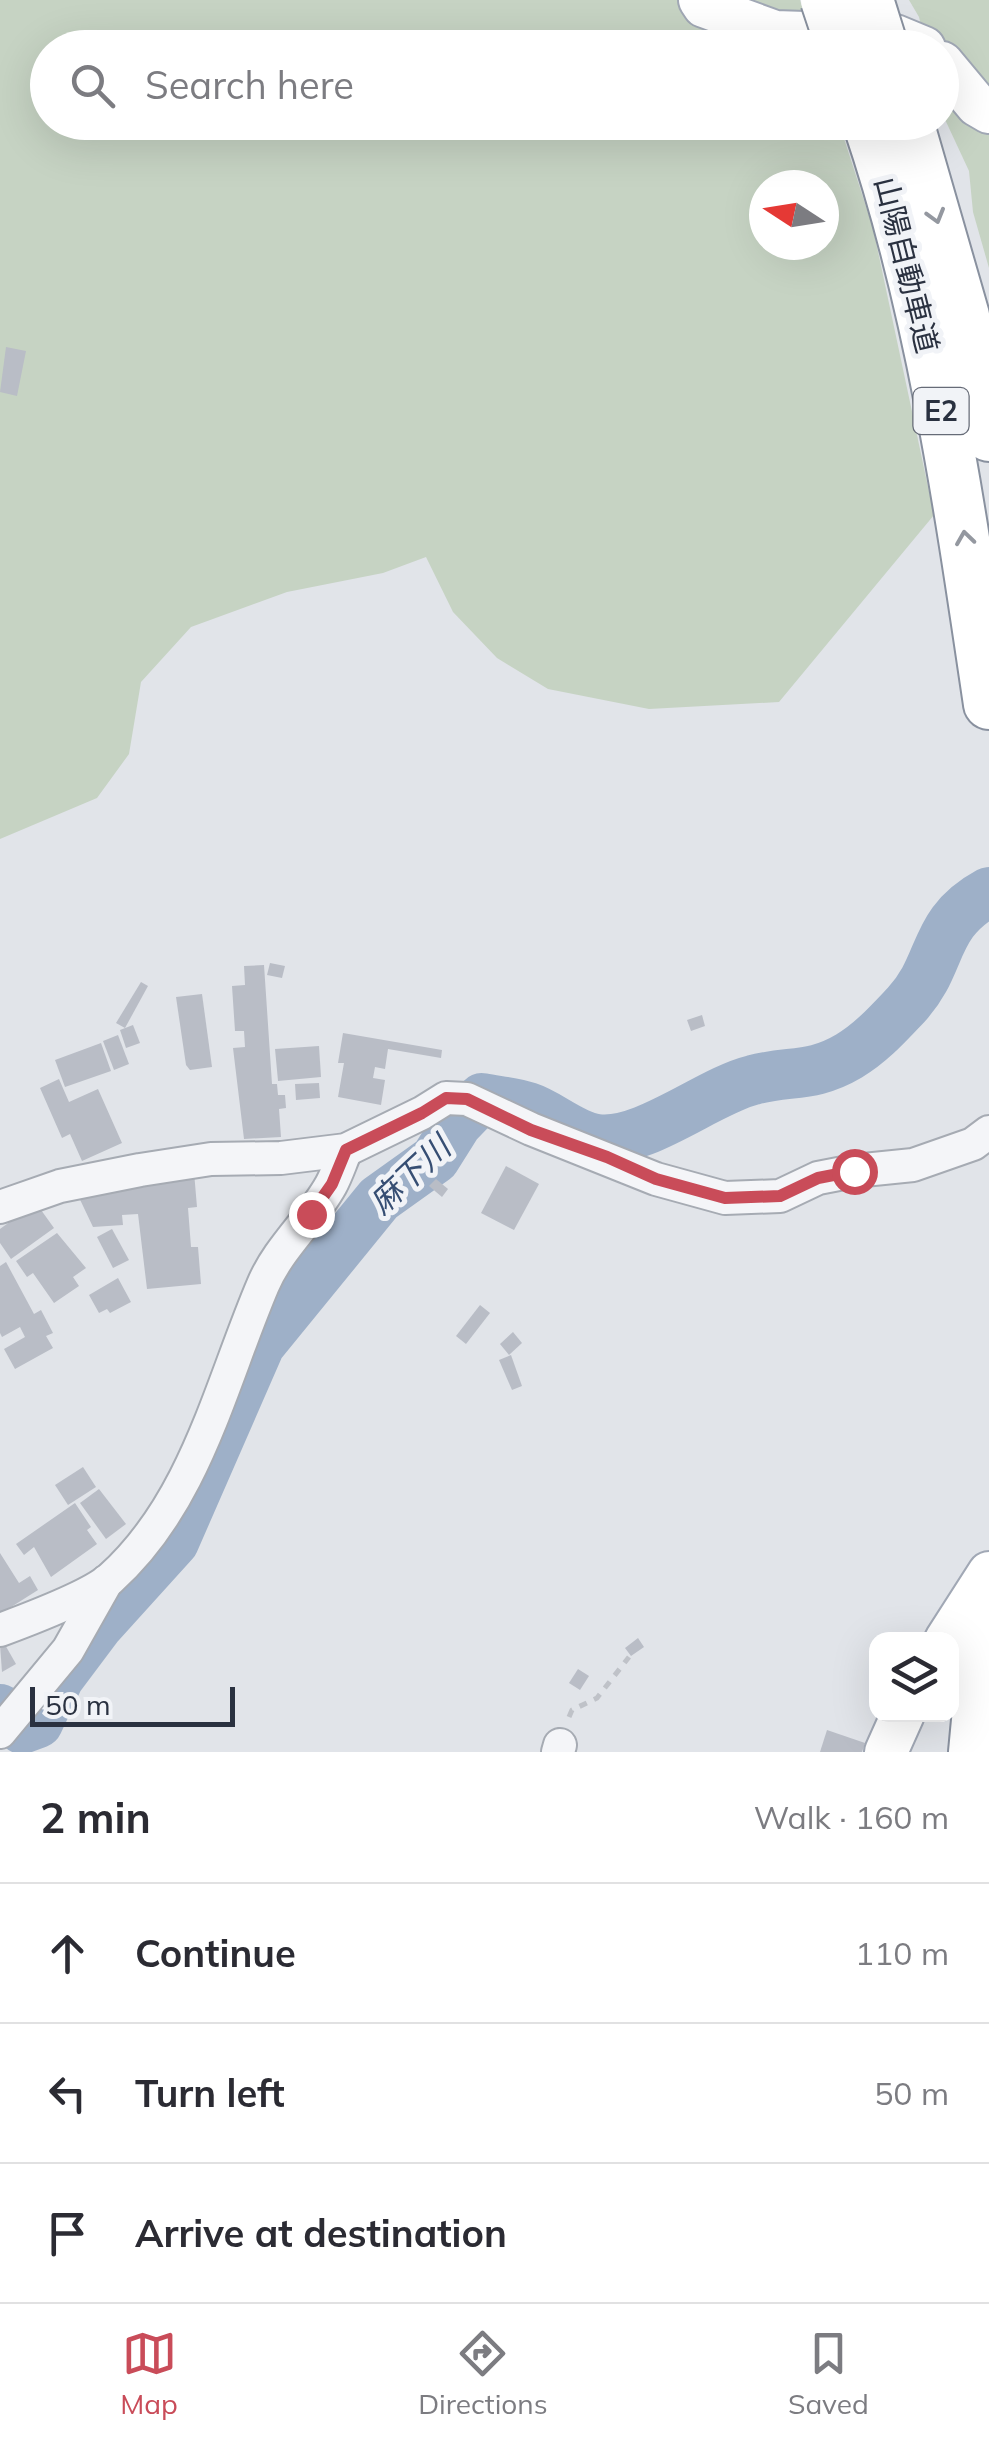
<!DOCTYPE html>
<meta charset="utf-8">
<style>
:root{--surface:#fff;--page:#f7f7f7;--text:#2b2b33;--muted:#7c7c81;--line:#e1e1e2;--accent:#c94c59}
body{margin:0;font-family:Mulish,"Noto Sans JP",sans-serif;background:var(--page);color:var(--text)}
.controls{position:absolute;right:30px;bottom:30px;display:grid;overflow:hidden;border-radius:20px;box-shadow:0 10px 40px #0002}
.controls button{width:90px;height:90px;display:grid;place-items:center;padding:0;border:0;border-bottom:2px solid var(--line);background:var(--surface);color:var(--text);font:50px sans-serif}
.compass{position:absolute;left:749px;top:170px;width:90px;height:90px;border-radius:50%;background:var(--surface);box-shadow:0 10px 40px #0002;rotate:282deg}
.scale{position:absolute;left:30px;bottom:25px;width:205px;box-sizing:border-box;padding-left:10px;border:5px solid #2a3140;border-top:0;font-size:28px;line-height:35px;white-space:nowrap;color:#2a3140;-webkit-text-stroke:8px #f1f3f7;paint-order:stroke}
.stop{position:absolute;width:30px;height:30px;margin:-22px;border:8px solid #c94c59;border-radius:50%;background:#fff}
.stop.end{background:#c94c59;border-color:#fff;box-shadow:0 2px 10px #0008}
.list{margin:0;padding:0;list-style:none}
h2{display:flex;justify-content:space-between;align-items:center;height:130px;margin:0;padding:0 40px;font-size:42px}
h2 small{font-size:32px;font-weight:400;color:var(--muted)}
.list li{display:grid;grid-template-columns:65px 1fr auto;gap:30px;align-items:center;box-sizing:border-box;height:140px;padding:0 40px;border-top:2px solid var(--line)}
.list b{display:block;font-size:38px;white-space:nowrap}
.list em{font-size:32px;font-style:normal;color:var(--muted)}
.icon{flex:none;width:55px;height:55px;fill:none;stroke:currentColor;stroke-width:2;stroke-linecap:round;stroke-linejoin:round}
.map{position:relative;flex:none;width:989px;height:1752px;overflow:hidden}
.search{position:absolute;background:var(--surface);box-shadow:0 10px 40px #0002;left:30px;right:30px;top:30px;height:110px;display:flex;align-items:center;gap:25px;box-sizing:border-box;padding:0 35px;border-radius:55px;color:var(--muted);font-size:38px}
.sheet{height:550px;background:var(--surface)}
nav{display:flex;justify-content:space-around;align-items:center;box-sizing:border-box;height:140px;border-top:2px solid var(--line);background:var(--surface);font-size:28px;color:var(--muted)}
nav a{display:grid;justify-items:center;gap:5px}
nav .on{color:var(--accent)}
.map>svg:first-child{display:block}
.green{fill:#c6d3c3;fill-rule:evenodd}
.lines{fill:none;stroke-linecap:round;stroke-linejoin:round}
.river{stroke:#9eb0c8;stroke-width:50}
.building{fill:#b9bdc6}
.minor-casing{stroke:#a6abb3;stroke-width:36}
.major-casing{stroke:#a1a8b5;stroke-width:46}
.highway-casing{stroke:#89919f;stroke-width:54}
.path{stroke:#bfc2c8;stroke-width:5;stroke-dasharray:8 8;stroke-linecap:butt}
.minor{stroke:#f4f5f8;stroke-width:32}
.major{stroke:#fff;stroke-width:42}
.highway{stroke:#fff;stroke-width:50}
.highway-bridge-casing{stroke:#89919f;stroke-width:54;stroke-linecap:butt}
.highway-bridge{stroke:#fff;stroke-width:50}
.oneway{stroke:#9498a0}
.route{stroke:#c94c59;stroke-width:12}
.labels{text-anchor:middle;stroke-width:10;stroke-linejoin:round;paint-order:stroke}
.shield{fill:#f1f3f7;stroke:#666b77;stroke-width:2.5}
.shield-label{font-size:28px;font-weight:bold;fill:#2a3140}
.street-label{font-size:30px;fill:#2a3140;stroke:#f1f3f7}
.water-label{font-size:32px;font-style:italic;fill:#364e73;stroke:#f1f3f7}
</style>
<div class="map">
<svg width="989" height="1752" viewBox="0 0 989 1752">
<rect width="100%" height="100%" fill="#e1e4e9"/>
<g class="green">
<path d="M0 0H800L815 47 48 48V122L839 123 873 228 934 515 779 702 649 709 548 689 497 658 453 612 426 557 383 573 287 592 191 627 141 682 129 754 97 798 0 839ZM764 185H824V245H764Z"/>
<path d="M909 0H989V268L973 212 969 171 942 113V48L926 47 919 17Z"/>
</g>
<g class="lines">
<path class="river" d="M0 1709 22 1729 38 1723 59 1678 98 1626 174 1542 260 1345 379 1199 435 1159 457 1124 482 1098C497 1101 513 1102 528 1107 550 1114 573 1136 597 1139 644 1145 708 1091 753 1080 790 1070 812 1078 849 1056 871 1043 888 1024 906 1005 945 963 930 924 989 892"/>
</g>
<g class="building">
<path d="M6 347 26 351 17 396 0 392Z"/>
<path d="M270 963 285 966 282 978 267 975Z"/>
<path d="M264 965 272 1084H277L278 1095H285L286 1108 279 1109 281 1137 244 1139 233 1048 245 1047 244 1031H235L232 986 245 985 244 966Z"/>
<path d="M141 982 148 986 125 1028 116 1023Z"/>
<path d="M202 994 212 1067 190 1070 186 1065 176 997Z"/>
<path d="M702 1015 705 1026 691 1031 687 1020Z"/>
<path d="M133 1025 140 1043 126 1048 120 1030Z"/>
<path d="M343 1033 442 1050 441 1058 388 1049 385 1069 375 1067 373 1078 385 1080 381 1105 338 1097 344 1063H338Z"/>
<path d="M118 1035 129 1064 114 1070 103 1041Z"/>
<path d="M101 1043 111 1071 65 1087 55 1060Z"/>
<path d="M319 1046 321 1077 278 1081 275 1049Z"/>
<path d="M59 1079 69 1102 98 1089 122 1143 82 1161 70 1134 62 1138 40 1088Z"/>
<path d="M319 1083 320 1098 296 1100 295 1084Z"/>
<path d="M506 1166 539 1184 514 1230 481 1213Z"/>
<path d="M194 1172 197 1207 188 1208 191 1247H198L201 1284 147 1289 138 1214 122 1215 123 1225 93 1227 75 1189Z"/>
<path d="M436 1179 448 1189 442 1197 429 1186Z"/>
<path d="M36 1203 54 1228 11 1259 0 1243V1229Z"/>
<path d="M112 1229 129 1260 113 1268 97 1237Z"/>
<path d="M57 1233 86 1268 73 1277 79 1286 54 1303 33 1273 27 1277 16 1261Z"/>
<path d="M6 1262 34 1314 41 1310 53 1333 46 1336 53 1348 15 1369 4 1349 25 1337 20 1327 2 1337 0 1333V1266Z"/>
<path d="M118 1278 131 1302 110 1313 107 1309 99 1313 89 1295Z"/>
<path d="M480 1305 490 1313 466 1344 456 1336Z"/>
<path d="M513 1332 522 1343 509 1355 500 1344Z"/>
<path d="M511 1355 522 1386 512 1390 499 1360Z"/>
<path d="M83 1467 96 1487 68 1505 55 1485Z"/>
<path d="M99 1489 126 1524 106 1539 80 1503Z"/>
<path d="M75 1503 91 1527 87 1530 97 1544 51 1577 34 1547 24 1555 16 1544Z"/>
<path d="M0 1553 19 1583 30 1576 38 1590 0 1614Z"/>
<path d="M638 1638 644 1647 631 1656 625 1648Z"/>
<path d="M4 1643 16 1664 2 1672 0 1645Z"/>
<path d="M578 1669 589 1676 580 1690 569 1683Z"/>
<path d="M827 1730 865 1743 862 1752H820Z"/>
</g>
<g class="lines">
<g class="minor-casing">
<g id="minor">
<path d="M0 1207 60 1186 140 1170 211 1159 281 1158 346 1150 422 1113 446 1098 467 1099 531 1129 656 1179 725 1198 780 1196 818 1178 854 1171 913 1165 973 1144 989 1132"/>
<path d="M0 1630C27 1620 90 1596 110 1579 195 1503 220 1386 263 1285 279 1247 311 1221 331 1185 337 1174 341 1161 346 1150"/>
<path d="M0 1732 68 1650 107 1581"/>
<path d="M558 1752 560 1745"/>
</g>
</g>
<g class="major-casing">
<g id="major">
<path d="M700 0 704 6 775 32 895 36 924 48"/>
<path d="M942 63 977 105 989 112"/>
<path d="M946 1640 989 1573"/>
<path d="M886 1752 903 1714"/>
</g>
</g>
<g class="highway-casing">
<g id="highway">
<path d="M868 122C932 311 960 508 989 704"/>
<path d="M908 122 964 316 989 436"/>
<path d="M974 1752 989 1593"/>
</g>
</g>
<path class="path" d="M569 1717 572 1710 597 1698 629 1657"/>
<use href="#minor" class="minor"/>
<use href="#major" class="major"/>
<use href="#highway" class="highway"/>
<g class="highway-bridge-casing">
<g id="highway-bridge">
<path d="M826 0 842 48"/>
<path d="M868 0 883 48"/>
</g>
</g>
<use href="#highway-bridge" class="highway-bridge"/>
</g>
<defs><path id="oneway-chevron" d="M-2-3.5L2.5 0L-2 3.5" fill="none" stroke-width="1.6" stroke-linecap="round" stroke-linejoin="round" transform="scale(2.5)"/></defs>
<g class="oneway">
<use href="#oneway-chevron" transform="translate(936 216) rotate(74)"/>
<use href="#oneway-chevron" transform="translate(965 538) rotate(-98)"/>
</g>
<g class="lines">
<path class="route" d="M311 1214 332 1184 346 1150 422 1113 446 1098 467 1099 531 1130 607 1157 656 1179 725 1198 780 1196 818 1178 854 1171"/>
</g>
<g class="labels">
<rect class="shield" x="913.5" y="388" width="55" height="46" rx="8"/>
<g class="shield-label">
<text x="941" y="421">E2</text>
</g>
<g class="street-label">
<text transform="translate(906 265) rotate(76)" y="10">山陽自動車道</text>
</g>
<g class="water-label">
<text transform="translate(410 1175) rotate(-43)" y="11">麻下川</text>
</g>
</g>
</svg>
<div class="controls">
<button><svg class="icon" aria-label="layers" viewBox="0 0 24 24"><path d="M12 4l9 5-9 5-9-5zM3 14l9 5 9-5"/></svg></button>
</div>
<svg class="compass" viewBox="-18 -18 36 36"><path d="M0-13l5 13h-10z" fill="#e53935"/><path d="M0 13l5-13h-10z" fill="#7c7c81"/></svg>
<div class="scale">50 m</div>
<div class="stop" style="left:854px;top:1171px"></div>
<div class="stop end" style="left:311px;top:1214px"></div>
<div class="search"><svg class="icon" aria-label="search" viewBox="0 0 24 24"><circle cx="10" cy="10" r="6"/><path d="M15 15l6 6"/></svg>Search here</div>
</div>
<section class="sheet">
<h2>2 min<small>Walk · 160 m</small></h2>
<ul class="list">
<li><svg class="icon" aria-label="ahead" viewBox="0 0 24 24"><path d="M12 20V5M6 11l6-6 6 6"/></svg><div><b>Continue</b></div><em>110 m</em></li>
<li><svg class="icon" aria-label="left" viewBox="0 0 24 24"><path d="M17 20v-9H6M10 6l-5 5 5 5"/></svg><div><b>Turn left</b></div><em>50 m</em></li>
<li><svg class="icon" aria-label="arrive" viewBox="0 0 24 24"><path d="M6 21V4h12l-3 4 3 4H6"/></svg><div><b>Arrive at destination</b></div></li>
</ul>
</section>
<nav>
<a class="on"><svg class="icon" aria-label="map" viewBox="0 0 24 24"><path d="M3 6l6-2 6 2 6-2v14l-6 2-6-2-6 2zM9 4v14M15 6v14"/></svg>Map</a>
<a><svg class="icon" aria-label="directions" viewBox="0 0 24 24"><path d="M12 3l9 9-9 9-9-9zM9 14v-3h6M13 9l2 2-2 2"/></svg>Directions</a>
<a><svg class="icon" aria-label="saved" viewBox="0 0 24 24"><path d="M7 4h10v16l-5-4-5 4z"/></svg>Saved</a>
</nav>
